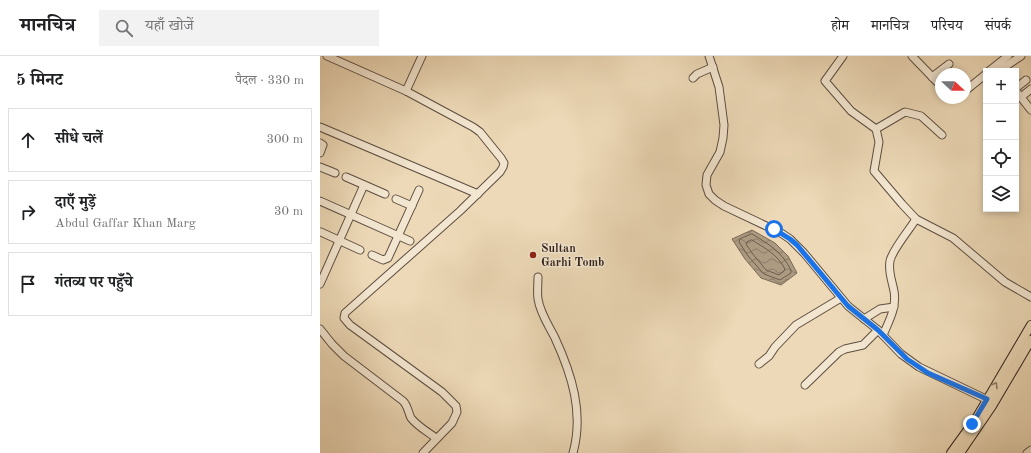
<!DOCTYPE html>
<html lang="hi">
<meta charset="utf-8">
<style>
:root{--surface:#fff;--page:#f2f2f2;--text:#202124;--muted:#757577;--line:#e0e0e0}
body{margin:0;font-family:"Old Standard TT","Noto Serif Devanagari",serif;background:var(--page);color:var(--text)}
.controls{position:absolute;right:12px;top:12px;display:grid;overflow:hidden;border-radius:0px;box-shadow:0 2px 6px #0003}
.controls button{width:36px;height:36px;display:grid;place-items:center;padding:0;border:0;border-bottom:1px solid var(--line);background:var(--surface);color:var(--text);font:20px sans-serif}
.compass{position:absolute;left:615px;top:12px;width:36px;height:36px;border-radius:50%;background:var(--surface);box-shadow:0 2px 6px #0003;rotate:112deg}
.stop{position:absolute;width:12px;height:12px;margin:-9px;border:3px solid #1a73e8;border-radius:50%;background:#fff}
.stop.end{background:#1a73e8;border-color:#fff;box-shadow:0 1px 4px #0008}
.list{margin:0;padding:0;list-style:none}
h2{display:flex;justify-content:space-between;align-items:center;height:52px;margin:0;padding:0 16px;font-size:17px}
h2 small{font-size:13px;font-weight:400;color:var(--muted)}
.list li{display:grid;grid-template-columns:26px 1fr auto;gap:12px;align-items:center;box-sizing:border-box;height:64px;margin:0 8px 8px;padding:0 8px;border:1px solid var(--line);border-radius:0px}
.list b{display:block;font-size:15px;white-space:nowrap}
.list p{margin:0;font-size:13px;white-space:nowrap;color:var(--muted)}
.list em{font-size:13px;font-style:normal;color:var(--muted)}
.icon{flex:none;width:22px;height:22px;fill:none;stroke:currentColor;stroke-width:2;stroke-linecap:round;stroke-linejoin:round}
.map{position:relative;flex:none;width:711px;height:397px;overflow:hidden}
header{display:flex;align-items:center;gap:24px;box-sizing:border-box;height:56px;padding:0 20px;background:var(--surface);border-bottom:1px solid var(--line)}
header strong{font-size:19px}
nav{display:flex;gap:22px;margin-inline-start:auto;font-size:14px}
.search{width:280px;height:36px;background:var(--page);display:flex;align-items:center;gap:10px;box-sizing:border-box;padding:0 14px;border-radius:0px;color:var(--muted);font-size:15px}
main{display:flex}
aside{flex:1;background:var(--surface)}
.map>svg:first-child{display:block}
.water{fill:url(#water-waves);stroke:#796957}
.lines{fill:none;stroke-linecap:round;stroke-linejoin:round}
.shore{stroke:#6c5c4d;stroke-width:1}
.minor-casing{stroke:#5d4e40;stroke-width:9}
.major-casing{stroke:#2d1f19;stroke-width:10}
.minor{stroke:#f3e6d0;stroke-width:7}
.major{stroke:#edd9b7;stroke-width:8}
.oneway{stroke:#8d7c68}
.route{stroke:#1a73e8;stroke-width:5}
.poi-dot{fill:#8f2418;stroke:#f3e6d0;stroke-width:1.5}
.labels{text-anchor:middle;stroke-width:3;stroke-linejoin:round;paint-order:stroke}
.poi-label{font-size:12px;font-weight:bold;fill:#2d1f19;stroke:#f3e6d0;text-anchor:start}
</style>
<header>
<strong>मानचित्र</strong>
<div class="search"><svg class="icon" aria-label="search" viewBox="0 0 24 24"><circle cx="10" cy="10" r="6"/><path d="M15 15l6 6"/></svg>यहाँ खोजें</div>
<nav><a>होम</a><a>मानचित्र</a><a>परिचय</a><a>संपर्क</a></nav>
</header>
<main>
<aside>
<h2>5 मिनट<small>पैदल · 330 m</small></h2>
<ul class="list">
<li><svg class="icon" aria-label="ahead" viewBox="0 0 24 24"><path d="M12 20V5M6 11l6-6 6 6"/></svg><div><b>सीधे चलें</b></div><em>300 m</em></li>
<li><svg class="icon" aria-label="right" viewBox="0 0 24 24"><path d="M7 20v-9h11M14 6l5 5-5 5"/></svg><div><b>दाएँ मुड़ें</b><p>Abdul Gaffar Khan Marg</p></div><em>30 m</em></li>
<li><svg class="icon" aria-label="arrive" viewBox="0 0 24 24"><path d="M6 21V4h12l-3 4 3 4H6"/></svg><div><b>गंतव्य पर पहुँचे</b></div></li>
</ul>
</aside>
<div class="map">
<svg width="711" height="397" viewBox="0 0 711 397">
<defs>
<pattern id="water-waves" width="16" height="10" patternUnits="userSpaceOnUse"><rect width="16" height="10" fill="#ac9a81"/><path d="M0 5q4-4 8 0t8 0" fill="none" stroke="#8c7d69"/></pattern>
</defs>
<rect width="100%" height="100%" fill="#edd9b7"/>
<filter id="stains"><feTurbulence type="fractalNoise" baseFrequency=".005" numOctaves="4"/><feColorMatrix values="0 0 0 0 .2 0 0 0 0 .09 0 0 0 0 .02 0 0 0 .5 -.17"/></filter>
<radialGradient id="worn" r=".72"><stop offset=".6" stop-color="#630" stop-opacity="0"/><stop offset="1" stop-color="#630" stop-opacity=".3"/></radialGradient>
<path class="water" d="M432 174 455 187 468 200 477 217 461 229 441 222 425 203 412 183Z"/>
<g class="lines">
<g class="shore">
<path d="M432 178C450 189 461 195 471 214V217L460 224 444 218 428 200 419 186 420 183Z"/>
<path d="M432 184C445 192 458 199 465 213L464 215 459 219 446 214 432 197 426 188 427 186Z"/>
</g>
<g class="minor-casing">
<g id="minor">
<path d="M7 0 86 35 153 71 160 76 181 102 184 107 183 111 180 116 140 155 25 257 24 262 30 269 122 336 136 350 137 356 132 367 103 397"/>
<path d="M389 0 399 31 404 69 403 82 400 96 387 119 386 129 389 138 395 144 404 150 461 177 470 183 484 197 528 250 558 274 581 298 599 311 672 346"/>
<path d="M523 0 505 25 531 55 556 73 585 56 601 60 622 79"/>
<path d="M592 0 621 30"/>
<path d="M680 14 701 0"/>
<path d="M669 15 688 0"/>
<path d="M612 21 629 8"/>
<path d="M373 22 377 18 393 11"/>
<path d="M696 32 706 24"/>
<path d="M86 35 102 0"/>
<path d="M645 35 666 18"/>
<path d="M696 35 711 54"/>
<path d="M701 41 711 33"/>
<path d="M0 71 158 138"/>
<path d="M556 73 559 86 554 115 582 148 596 163 633 182 685 226 711 241"/>
<path d="M0 87 3 89 0 97"/>
<path d="M0 111 15 117"/>
<path d="M26 121 65 138"/>
<path d="M76 143 92 150"/>
<path d="M0 145 90 185"/>
<path d="M1 176 40 194"/>
<path d="M52 199 63 204 68 202 99 134"/>
<path d="M218 221C218 229 217 236 218 243 220 257 229 270 235 282 252 319 264 357 253 397"/>
<path d="M0 228 44 129"/>
<path d="M544 263 560 253 574 251"/>
<path d="M0 273 12 288 24 300 83 345C88 350 88 356 91 362 97 370 108 376 116 382"/>
<path d="M563 279C569 265 577 251 574 235 572 224 568 216 570 205 572 194 590 173 596 163"/>
<path d="M439 308 449 300 455 291 476 269 521 242"/>
<path d="M485 329 519 296 525 293 543 289 558 274"/>
<path d="M707 397 711 394"/>
</g>
</g>
<g class="major-casing">
<g id="major">
<path d="M631 397 657 361 711 269"/>
<path d="M640 397 672 350 711 284"/>
</g>
</g>
<use href="#minor" class="minor"/>
<use href="#major" class="major"/>
</g>
<defs><path id="oneway-chevron" d="M-2-3.5L2.5 0L-2 3.5" fill="none" stroke-width="1.6" stroke-linecap="round" stroke-linejoin="round"/></defs>
<use class="oneway" href="#oneway-chevron" transform="translate(675 329) rotate(-59)"/>
<g class="lines">
<path class="route" d="M454 173 470 183 477 189 528 250 558 274 587 303 608 317 667 343 652 368"/>
</g>
<circle class="poi-dot" cx="213" cy="199" r="4"/>
<g class="labels">
<g class="poi-label">
<text x="221" y="196">Sultan<tspan x="221" dy="14">Garhi Tomb</tspan></text>
</g>
</g>
<rect width="100%" height="100%" filter="url(#stains)"/>
<rect width="100%" height="100%" fill="url(#worn)"/>
</svg>
<div class="controls">
<button>+</button>
<button>−</button>
<button><svg class="icon" aria-label="locate" viewBox="0 0 24 24"><circle cx="12" cy="12" r="6"/><path d="M12 2v4M12 18v4M2 12h4M18 12h4"/></svg></button>
<button><svg class="icon" aria-label="layers" viewBox="0 0 24 24"><path d="M12 4l9 5-9 5-9-5zM3 14l9 5 9-5"/></svg></button>
</div>
<svg class="compass" viewBox="-18 -18 36 36"><path d="M0-13l5 13h-10z" fill="#e53935"/><path d="M0 13l5-13h-10z" fill="#757577"/></svg>
<div class="stop" style="left:454px;top:173px"></div>
<div class="stop end" style="left:652px;top:368px"></div>
</div>
</main>
